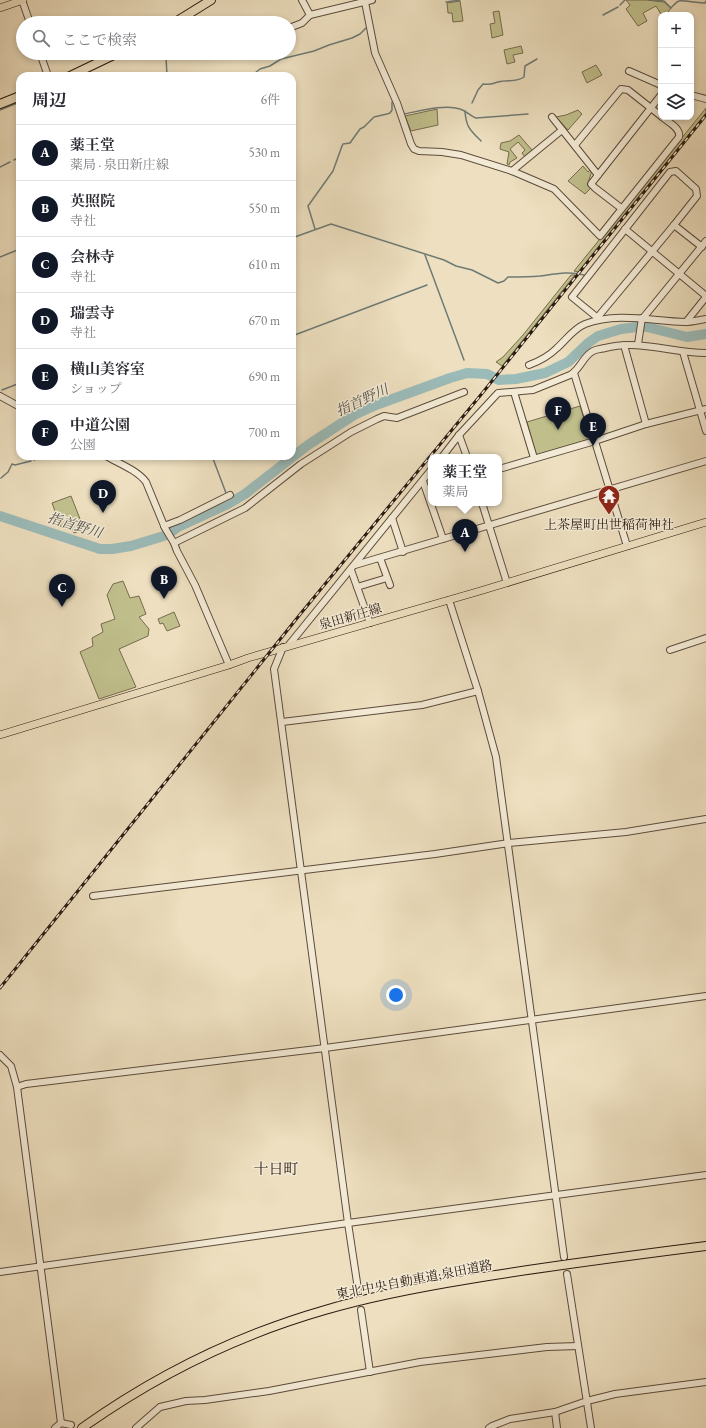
<!DOCTYPE html>
<html lang="ja">
<meta charset="utf-8">
<style>
:root{--surface:#fff;--page:#f2f2f3;--text:#2b2b33;--muted:#7c7c81;--line:#e1e1e2;--accent:#111827}
body{margin:0;font-family:"EB Garamond","Noto Serif JP",serif;background:var(--page);color:var(--text)}
.controls{position:absolute;right:12px;top:12px;display:grid;overflow:hidden;border-radius:8px;box-shadow:0 2px 6px #0003}
.controls button{width:36px;height:36px;display:grid;place-items:center;padding:0;border:0;border-bottom:1px solid var(--line);background:var(--surface);color:var(--text);font:20px sans-serif}
.you{position:absolute;left:396px;top:995px;width:14px;height:14px;margin:-10px;border:3px solid #fff;border-radius:50%;background:#1a73e8;box-shadow:0 0 0 6px #1a73e833}
.badge{display:grid;place-items:center;width:26px;height:26px;border-radius:50%;background:var(--accent);color:#fff;font-size:13px;font-weight:700}
.pin{position:absolute;translate:-50% -33px;filter:drop-shadow(0 1px 2px #0008)}
.pin::after{content:'';position:absolute;top:21px;width:14px;height:12px;background:inherit;clip-path:polygon(0 0,100% 0,50% 100%)}
.popup{position:absolute;left:428px;top:454px;width:74px;height:52px;box-sizing:border-box;display:grid;place-content:center;border-radius:8px;background:var(--surface);filter:drop-shadow(0 1px 3px #0005);font-size:13px;white-space:nowrap;color:var(--muted)}
.popup b{font-size:15px;color:var(--text)}
.popup::after{content:'';position:absolute;left:50%;top:100%;margin-left:-8px;border:8px solid transparent;border-top-color:var(--surface)}
.list{margin:0;padding:0;list-style:none}
h2{display:flex;justify-content:space-between;align-items:center;height:52px;margin:0;padding:0 16px;font-size:17px}
h2 small{font-size:13px;font-weight:400;color:var(--muted)}
.list li{display:grid;grid-template-columns:26px 1fr auto;gap:12px;align-items:center;box-sizing:border-box;height:56px;padding:0 16px;border-top:1px solid var(--line)}
.list b{display:block;font-size:15px;white-space:nowrap}
.list p{margin:0;font-size:13px;white-space:nowrap;color:var(--muted)}
.list em{font-size:13px;font-style:normal;color:var(--muted)}
.icon{flex:none;width:22px;height:22px;fill:none;stroke:currentColor;stroke-width:2;stroke-linecap:round;stroke-linejoin:round}
.map{position:relative;flex:none;width:706px;height:1428px;overflow:hidden}
.search{position:absolute;background:var(--surface);box-shadow:0 2px 6px #0003;left:16px;top:16px;width:280px;height:44px;display:flex;align-items:center;gap:10px;box-sizing:border-box;padding:0 14px;border-radius:22px;color:var(--muted);font-size:15px}
.panel{position:absolute;background:var(--surface);box-shadow:0 2px 6px #0003;left:16px;top:72px;width:280px;height:388px;border-radius:12px}
.map>svg:first-child{display:block}
.green{fill:#c0bf8c;stroke:#766c4e}
.lines{fill:none;stroke-linecap:round;stroke-linejoin:round}
.stream{stroke:#6e7b75;stroke-width:1.5}
.river{stroke:#9bbbb9;stroke-width:10}
.minor-tunnel{stroke:#c6b89c;stroke-width:6;stroke-dasharray:6 3;stroke-linecap:butt}
.minor-casing{stroke:#5c4b3c;stroke-width:8}
.major-casing{stroke:#2b1a10;stroke-width:8}
.highway-casing{stroke:#2b1a10;stroke-width:10}
.minor{stroke:#f3ead5;stroke-width:6}
.major{stroke:#eddfbf;stroke-width:7}
.highway{stroke:#eddfbf;stroke-width:8}
.rail-casing{stroke:#2b1a10;stroke-width:3}
.rail{stroke:#f3ead5;stroke-width:1.5;stroke-dasharray:4.5;stroke-linecap:butt}
.labels{text-anchor:middle;stroke-width:3;stroke-linejoin:round;paint-order:stroke}
.poi-label{font-size:13px;fill:#2b1a10;stroke:#f3ead5}
.street-label{font-size:13px;fill:#2b1a10;stroke:#f3ead5}
.water-label{font-size:14px;font-style:italic;fill:#52524b;stroke:#f3ead5}
.quarter-label{font-size:15px;fill:#2b1a10;stroke:#f3ead5}
</style>
<div class="map">
<svg width="706" height="1428" viewBox="0 0 706 1428">
<rect width="100%" height="100%" fill="#eddfbf"/>
<filter id="stains"><feTurbulence type="fractalNoise" baseFrequency=".005" numOctaves="4"/><feColorMatrix values="0 0 0 0 .2 0 0 0 0 .09 0 0 0 0 .02 0 0 0 .5 -.17"/></filter>
<radialGradient id="worn" r=".72"><stop offset=".6" stop-color="#630" stop-opacity="0"/><stop offset="1" stop-color="#630" stop-opacity=".3"/></radialGradient>
<g class="green">
<path d="M626 0H646L664 2 671 8 668 12 671 15H666L665 12 661 14 656 6 643 13 647 21 638 26 626 9 630 5Z"/>
<path d="M460 1 463 21 453 22 452 13H448L447 3Z"/>
<path d="M499 11 503 35 492 38 490 24 495 23 493 12Z"/>
<path d="M521 46 523 53 513 55 515 62 507 64 504 50Z"/>
<path d="M596 65 602 75 587 83 582 72Z"/>
<path d="M706 108V113L578 272 574 271Z"/>
<path d="M437 109 438 125 411 131 405 116Z"/>
<path d="M578 110 582 114 568 130 556 117 566 115Z"/>
<path d="M519 135 532 150 525 157 522 153 525 150 518 142 510 149 517 158 510 162 509 165 507 164 509 152 500 149 501 143 510 141Z"/>
<path d="M583 166 588 172 591 169 592 170C591 175 588 181 588 185L591 188 585 194 568 181Z"/>
<path d="M571 275H575L502 366 496 362 503 357 523 335Z"/>
<path d="M580 406 590 439 536 455 527 422Z"/>
<path d="M71 496 84 529 74 533 71 523 61 527 52 503Z"/>
<path d="M123 581 130 598 139 596 146 614 139 617 149 629 148 636 119 649 136 687 99 699 80 652 93 646 92 638 103 632 101 624 115 619 107 595 113 584Z"/>
<path d="M174 612 180 626 167 631 163 623 160 624 158 619Z"/>
</g>
<g class="lines">
<g class="stream">
<path d="M651 0 664 1 671 8C673 6 676 2 679 1 681 0 700 3 705 3L706 1"/>
<path d="M446 2 460 0"/>
<path d="M620 5 625 0"/>
<path d="M603 15 618 7"/>
<path d="M166 57 167 76"/>
<path d="M254 76 255 73 260 69 270 66 281 59 314 51 329 45 352 38 360 34 366 28"/>
<path d="M472 103 478 90 483 84C492 85 491 84 498 82 508 79 516 83 524 77L525 66 537 59"/>
<path d="M0 110 20 102"/>
<path d="M465 111C466 127 470 130 481 141"/>
<path d="M404 114C420 111 445 104 460 109 467 111 470 116 476 118L528 114"/>
<path d="M14 160 20 157"/>
<path d="M0 167 10 162"/>
<path d="M315 229 308 206 333 171 342 146 343 144 350 143 360 129 364 127 374 117 387 114 390 113 392 110V102"/>
<path d="M292 238 331 224 444 260 456 266 472 270 498 283 504 281 508 277C519 277 529 277 540 276 555 274 569 271 584 275"/>
<path d="M425 255 464 360"/>
<path d="M0 257 20 249"/>
<path d="M292 336 427 285"/>
<path d="M2 390 20 383"/>
<path d="M212 456 226 493"/>
<path d="M34 460 44 456"/>
<path d="M1 478 8 472 12 464 15 465 31 461"/>
</g>
<path class="river" d="M0 516 100 549H112L131 546 167 535 178 527 228 504 245 494 308 445 354 415 376 405 450 378 467 373 487 374 499 380 516 379 545 373 568 362 588 343 598 336 621 329 637 327H647L687 337 706 334"/>
<path class="minor-tunnel" d="M358 1289 361 1310"/>
<g class="minor-casing">
<g id="minor">
<path d="M22 0 30 23"/>
<path d="M302 0 310 15"/>
<path d="M365 2 375 53 397 103 411 144 414 149 419 151 442 152 461 155 512 171 554 189 600 236 679 137C681 128 668 122 662 117"/>
<path d="M289 28 302 23 310 15 372 0"/>
<path d="M40 53 48 76"/>
<path d="M187 53 222 55 228 53"/>
<path d="M629 71 661 85"/>
<path d="M691 95 706 99"/>
<path d="M552 117 598 175"/>
<path d="M575 145 621 89 628 90 661 116"/>
<path d="M512 171 562 130"/>
<path d="M621 208 595 188 591 184 661 95"/>
<path d="M625 229 706 296"/>
<path d="M597 318 674 225 702 247"/>
<path d="M643 318 706 241"/>
<path d="M599 319 572 297 670 172 676 171 696 189 697 196 674 225"/>
<path d="M686 322 706 297"/>
<path d="M638 344 642 318"/>
<path d="M624 345 646 424"/>
<path d="M683 352 706 431"/>
<path d="M529 365C540 361 549 356 557 348 566 340 573 329 585 324 617 312 652 321 685 322 692 322 699 320 706 319"/>
<path d="M574 373 627 546"/>
<path d="M514 392 534 458"/>
<path d="M0 396 20 407"/>
<path d="M459 435 467 457"/>
<path d="M106 456C118 463 137 470 146 482L165 528 174 543 177 551 195 585 229 665"/>
<path d="M442 457 459 435 498 393 533 390 570 375C580 370 583 356 593 351 597 349 601 349 605 348 640 339 671 353 706 353"/>
<path d="M499 469 595 441 646 424 706 409"/>
<path d="M423 481 443 539"/>
<path d="M482 503 507 583"/>
<path d="M392 518 403 552"/>
<path d="M164 526 180 520 230 495"/>
<path d="M174 543 245 508 301 464 351 432 377 419 384 416 397 418 464 392"/>
<path d="M380 558 390 585"/>
<path d="M355 565 706 461"/>
<path d="M351 570 370 623"/>
<path d="M357 587 387 578"/>
<path d="M449 600 478 691 496 757 564 1257"/>
<path d="M288 646 431 470"/>
<path d="M283 647 274 669 348 1223 358 1289"/>
<path d="M670 650 706 638"/>
<path d="M282 722 422 705 478 691"/>
<path d="M93 896 435 854 509 843 626 832 706 819"/>
<path d="M0 1055 11 1066 17 1087 61 1423"/>
<path d="M17 1087 26 1084 325 1048 706 996"/>
<path d="M0 1272 348 1223 706 1175"/>
<path d="M567 1274 591 1428"/>
<path d="M361 1310 370 1372"/>
<path d="M555 1412 557 1428"/>
<path d="M61 1423 71 1425"/>
<path d="M55 1428 61 1423"/>
<path d="M136 1428 160 1407 186 1401 205 1400 269 1391 420 1362 547 1347 578 1346"/>
<path d="M489 1428 492 1426 510 1419 555 1412 587 1401 615 1394 706 1382"/>
</g>
</g>
<g class="major-casing">
<g id="major">
<path d="M0 8 23 0"/>
<path d="M0 735 229 665 248 658 480 591 706 522"/>
</g>
</g>
<g class="highway-casing">
<g id="highway">
<path d="M174 23 211 0"/>
<path d="M70 76 118 53"/>
<path d="M0 104 20 96"/>
<path d="M82 1428C155 1376 238 1335 325 1310 372 1296 421 1287 470 1279 549 1266 627 1256 706 1246"/>
</g>
</g>
<use href="#minor" class="minor"/>
<use href="#major" class="major"/>
<use href="#highway" class="highway"/>
<g class="rail-casing">
<path id="rail" d="M0 988 302 612 484 391 706 115"/>
</g>
<use href="#rail" class="rail"/>
</g>
<defs>
<g id="temple-pin" transform="scale(1.15)"><path d="M0 17L-7.5 6A9.5 9.5 0 1 1 7.5 6Z" fill="#8f2418" stroke="#f3ead5"/><path d="M0-6L5-2H3V0L6.5 2.5H4V6H1.5V3h-3V6H-4V2.5H-6.5L-3 0V-2H-5Z" fill="#fff"/></g>
</defs>
<g fill-rule="evenodd">
<use href="#temple-pin" x="609" y="496"/>
</g>
<g class="labels">
<g class="poi-label">
<text x="609" y="529">上茶屋町出世稲荷神社</text>
</g>
<g class="street-label">
<text transform="translate(350 616) rotate(-16)" y="5">泉田新庄線</text>
<text transform="translate(414 1279) rotate(-11)" y="5">東北中央自動車道;泉田道路</text>
</g>
<g class="water-label">
<text transform="translate(362 400) rotate(-25)" y="5">指首野川</text>
<text transform="translate(75 525) rotate(17)" y="5">指首野川</text>
</g>
<g class="quarter-label">
<text x="276" y="1174">十日町</text>
</g>
</g>
<rect width="100%" height="100%" filter="url(#stains)"/>
<rect width="100%" height="100%" fill="url(#worn)"/>
</svg>
<div class="controls">
<button>+</button>
<button>−</button>
<button><svg class="icon" aria-label="layers" viewBox="0 0 24 24"><path d="M12 4l9 5-9 5-9-5zM3 14l9 5 9-5"/></svg></button>
</div>
<div class="you"></div>
<div class="pin badge" style="left:465px;top:552px">A</div>
<div class="popup"><b>薬王堂</b>薬局</div>
<div class="pin badge" style="left:164px;top:599px">B</div>
<div class="pin badge" style="left:62px;top:607px">C</div>
<div class="pin badge" style="left:103px;top:513px">D</div>
<div class="pin badge" style="left:593px;top:446px">E</div>
<div class="pin badge" style="left:558px;top:430px">F</div>
<div class="search"><svg class="icon" aria-label="search" viewBox="0 0 24 24"><circle cx="10" cy="10" r="6"/><path d="M15 15l6 6"/></svg>ここで検索</div>
<section class="panel">
<h2>周辺<small>6件</small></h2>
<ul class="list">
<li><span class="badge">A</span><div><b>薬王堂</b><p>薬局 · 泉田新庄線</p></div><em>530 m</em></li>
<li><span class="badge">B</span><div><b>英照院</b><p>寺社</p></div><em>550 m</em></li>
<li><span class="badge">C</span><div><b>会林寺</b><p>寺社</p></div><em>610 m</em></li>
<li><span class="badge">D</span><div><b>瑞雲寺</b><p>寺社</p></div><em>670 m</em></li>
<li><span class="badge">E</span><div><b>横山美容室</b><p>ショップ</p></div><em>690 m</em></li>
<li><span class="badge">F</span><div><b>中道公園</b><p>公園</p></div><em>700 m</em></li>
</ul>
</section>
</div>
